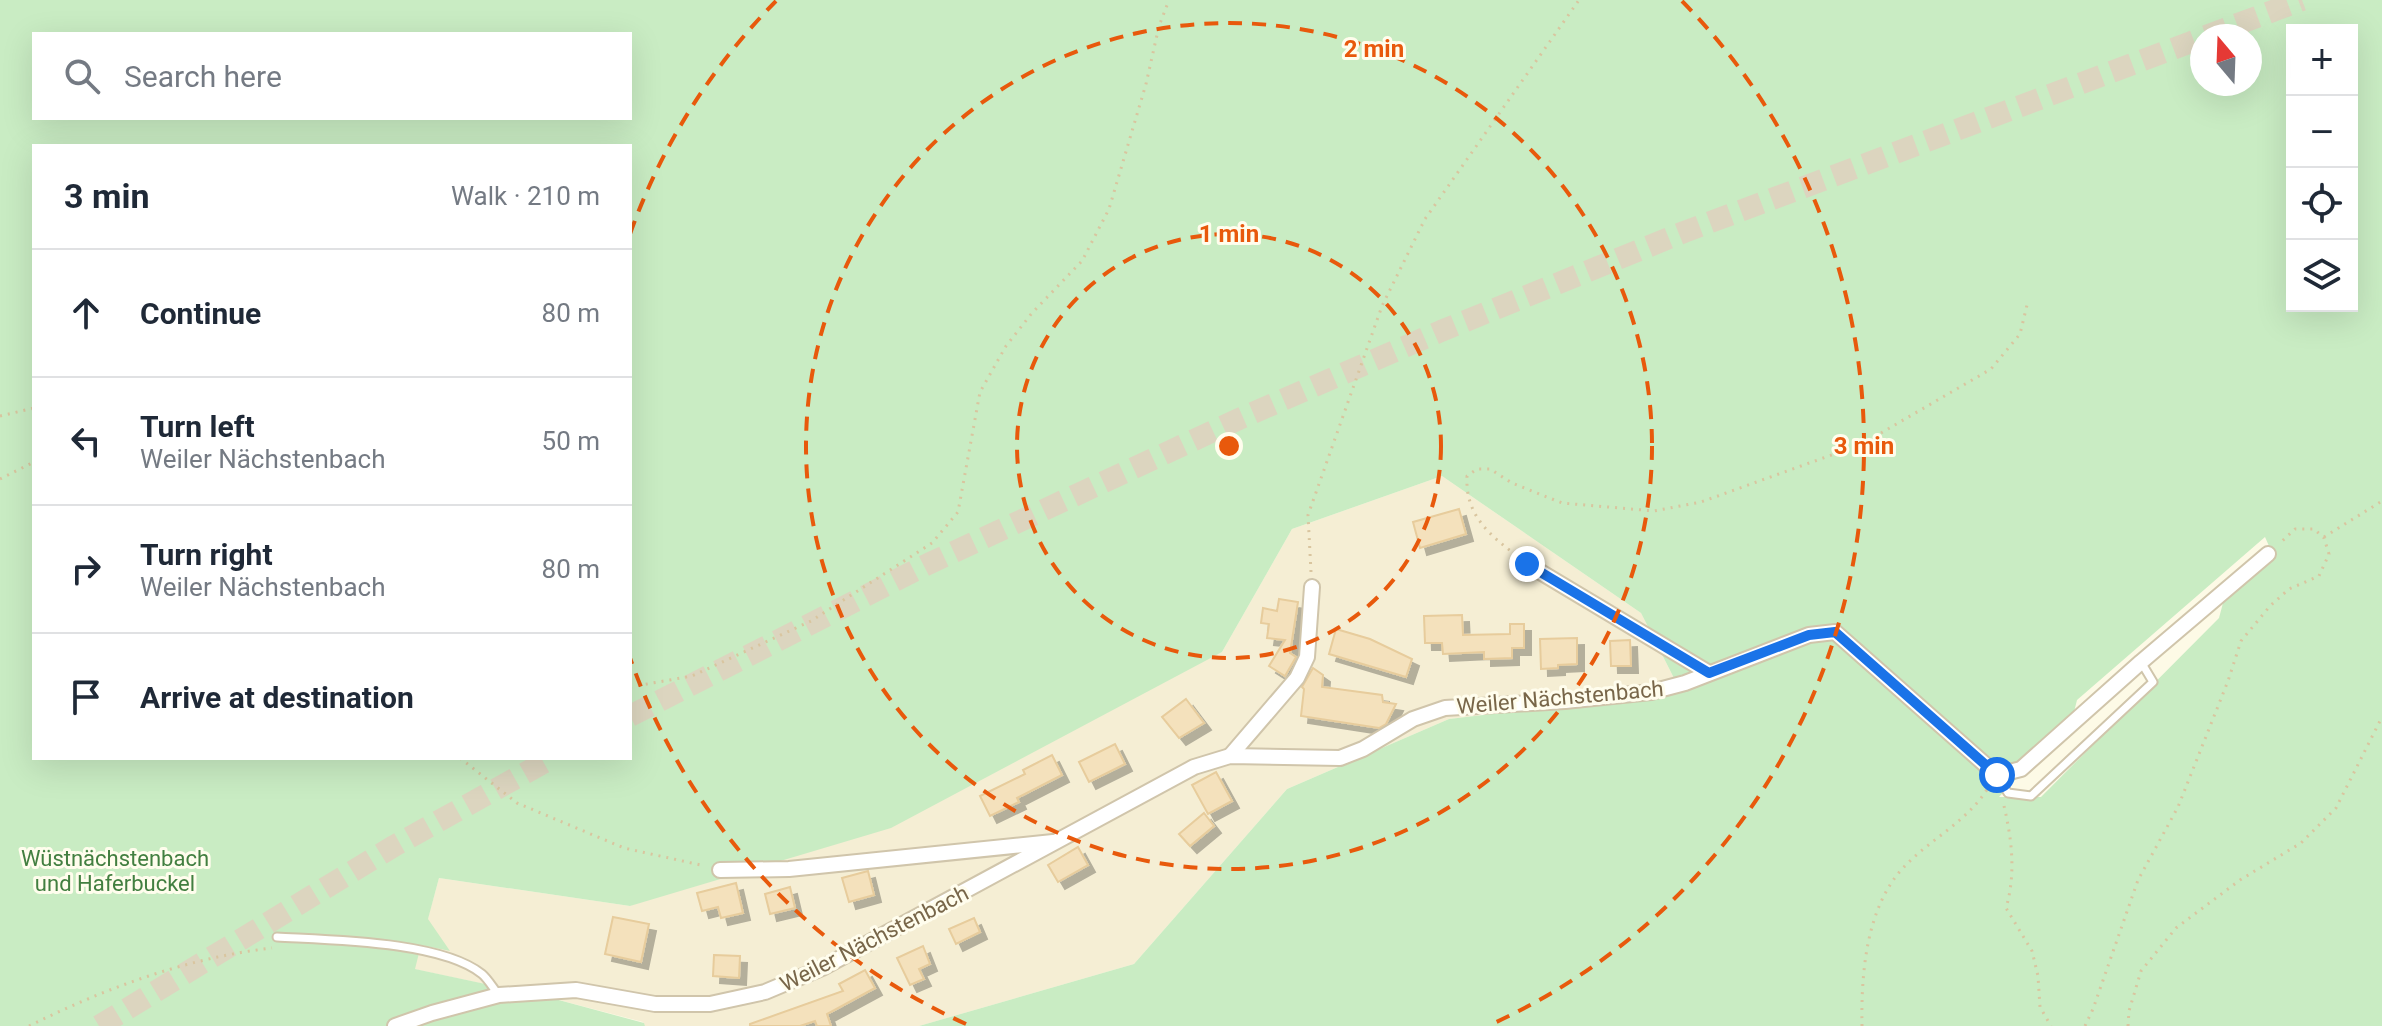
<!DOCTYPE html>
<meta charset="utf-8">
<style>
:root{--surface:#fff;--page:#f6f6f7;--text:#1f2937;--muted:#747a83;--line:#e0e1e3}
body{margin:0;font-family:Roboto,sans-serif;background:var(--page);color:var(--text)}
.controls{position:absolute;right:24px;top:24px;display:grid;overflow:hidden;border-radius:0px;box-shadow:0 8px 32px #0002}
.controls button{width:72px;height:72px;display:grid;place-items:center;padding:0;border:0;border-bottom:2px solid var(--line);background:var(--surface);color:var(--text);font:40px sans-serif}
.compass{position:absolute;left:2190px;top:24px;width:72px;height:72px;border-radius:50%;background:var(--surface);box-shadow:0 8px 32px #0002;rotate:341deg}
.stop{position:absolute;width:24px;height:24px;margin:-18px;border:6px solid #1a73e8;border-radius:50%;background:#fff}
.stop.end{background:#1a73e8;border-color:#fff;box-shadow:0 2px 8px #0008}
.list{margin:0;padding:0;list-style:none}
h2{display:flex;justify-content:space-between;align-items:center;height:104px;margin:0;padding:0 32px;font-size:34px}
h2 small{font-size:26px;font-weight:400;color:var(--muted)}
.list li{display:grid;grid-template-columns:52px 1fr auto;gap:24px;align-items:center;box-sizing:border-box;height:128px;padding:0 32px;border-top:2px solid var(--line)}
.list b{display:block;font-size:30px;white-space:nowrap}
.list p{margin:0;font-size:26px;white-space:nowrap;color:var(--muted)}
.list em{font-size:26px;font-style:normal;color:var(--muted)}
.icon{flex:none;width:44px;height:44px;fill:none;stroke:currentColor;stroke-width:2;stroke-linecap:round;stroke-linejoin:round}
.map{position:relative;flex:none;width:2382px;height:1026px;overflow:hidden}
.search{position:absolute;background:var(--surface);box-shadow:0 8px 32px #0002;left:32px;top:32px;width:600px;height:88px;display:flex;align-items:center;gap:20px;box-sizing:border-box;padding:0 28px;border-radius:0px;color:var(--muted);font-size:30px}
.panel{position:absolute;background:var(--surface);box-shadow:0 8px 32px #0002;left:32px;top:144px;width:600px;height:616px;border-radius:0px}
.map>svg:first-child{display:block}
.residential{fill:#f5eed4}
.green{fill:#c9ecc3;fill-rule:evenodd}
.building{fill:#f4e1bc;stroke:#e7cc9c;stroke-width:2;filter:url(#shadow)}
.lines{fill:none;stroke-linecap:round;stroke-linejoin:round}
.primary-tunnel{stroke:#dcd5bf;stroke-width:22;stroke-dasharray:22 11;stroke-linecap:butt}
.service-casing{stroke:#d0c5ab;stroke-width:11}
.minor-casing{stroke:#d0c5ab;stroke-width:18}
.path{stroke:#d9c59f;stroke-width:3;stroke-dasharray:2 6;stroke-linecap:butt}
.service{stroke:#fff;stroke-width:7}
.minor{stroke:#fff;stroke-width:14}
.route{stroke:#1a73e8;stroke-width:10}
.ring{fill:none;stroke:#e8590c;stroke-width:4;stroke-dasharray:14 10}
.labels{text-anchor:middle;stroke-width:6;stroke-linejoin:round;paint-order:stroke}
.street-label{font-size:22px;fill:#786649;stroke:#fffded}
.park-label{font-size:22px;fill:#427f40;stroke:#fffded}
.centre{fill:#e8590c;stroke:#fffded;stroke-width:4}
.ring-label{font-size:24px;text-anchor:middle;font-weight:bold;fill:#e8590c;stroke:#fffded;stroke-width:6;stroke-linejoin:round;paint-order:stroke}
</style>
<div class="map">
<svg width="2382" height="1026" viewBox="0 0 2382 1026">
<defs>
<filter id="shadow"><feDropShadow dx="7" dy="7" stdDeviation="0" flood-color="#0004"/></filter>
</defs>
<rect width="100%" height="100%" fill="#fdfae6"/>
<path class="residential" d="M1442 476 1641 613 1681 692 1449 719 1287 789 1134 964 919 1026H645L643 1022 555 999 414 969 439 878 630 906 1222 652 1292 529Z"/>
<path class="green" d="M0 0H2382V1026H919L1134 964 1287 789 1449 719 1681 692 1641 613 1442 476 1292 529 1222 652 891 828 630 906 439 878 428 919 450 951 421 945 415 969 555 999 644 1023 645 1026H0ZM2292 30H2352V306H2292ZM34 34H630V118H34ZM2202 36H2250V84H2202ZM34 146H630V758H34ZM2265 537 2269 546 2223 603 2219 618 2041 797H1999L2072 720 2077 700Z"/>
<g class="building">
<path d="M1459 509 1466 534 1420 548 1413 522Z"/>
<path d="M1279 599 1298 602 1290 653 1296 657 1285 676 1269 666 1285 640 1267 638 1269 624 1261 623 1263 608 1277 611Z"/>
<path d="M1462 615 1463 635 1510 634V624H1524V648H1512V658L1484 659V652L1443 654 1442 643H1425L1424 616Z"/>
<path d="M1336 629 1370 639 1412 659 1406 677 1329 654Z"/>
<path d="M1577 638V664L1558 665V668L1541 669 1540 639Z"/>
<path d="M1630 640 1631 666H1611L1610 641Z"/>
<path d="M1313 668 1323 675 1322 687 1382 695 1383 702 1396 704 1386 724 1379 728 1301 716 1304 689 1302 687Z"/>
<path d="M1186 699 1204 723 1179 738 1162 717Z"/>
<path d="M1115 744 1125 764 1089 782 1079 762Z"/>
<path d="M1052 755 1062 775 1017 798 1019 802 990 816 980 796 1025 774 1023 770Z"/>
<path d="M1216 772 1232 801 1208 814 1192 785Z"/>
<path d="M1204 813 1214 826 1190 846 1179 834Z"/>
<path d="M1078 847 1088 865 1058 882 1048 865Z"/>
<path d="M868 871 874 895 849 902 842 878Z"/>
<path d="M736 883 743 913 721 918 718 907 702 911 697 893Z"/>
<path d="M790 887 795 908 770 914 765 894Z"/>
<path d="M613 917 649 924 641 962 605 954Z"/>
<path d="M974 918 980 932 956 944 949 929Z"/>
<path d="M923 946 930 964 919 969 924 979 910 985 897 958Z"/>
<path d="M714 955 740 956 739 978 713 976Z"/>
<path d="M865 970 875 988 827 1014 831 1026H817L815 1021 800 1026H750V1024L843 991 839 984Z"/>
</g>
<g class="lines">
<g class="primary-tunnel">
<path d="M2206 36 2302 0"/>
<path d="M630 716 928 564 1239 419 1441 331 1684 232 2202 38"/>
<path d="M99 1026 394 846 552 758"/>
</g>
<g class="service-casing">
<g id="service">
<path d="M1997 775 2008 793 2031 796 2153 682 2141 662"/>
<path d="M277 937C330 940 441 941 482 974 488 979 493 988 498 994"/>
</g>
</g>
<g class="minor-casing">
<g id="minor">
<path d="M1527 564 1709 673"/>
<path d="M1230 756 1297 678 1307 657 1312 587"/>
<path d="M720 870 789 869 1053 842"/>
<path d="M395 1026 432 1013 499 995 576 990 655 1004H710L765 992 822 968 1194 767 1230 756 1340 758 1363 749 1413 719 1445 708 1565 701 1651 692 1685 683 1809 635 1835 632 1997 775 2021 769 2141 662 2268 554"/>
</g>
</g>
<g class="path">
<path d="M0 416 34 408"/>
<path d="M0 479 34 462"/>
<path d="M2324 537 2382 501"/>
<path d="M1516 555C1488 534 1465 514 1467 476L1477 469H1490L1512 483 1562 503 1654 511 1701 502 1862 444 1991 369 2020 334 2027 305"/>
<path d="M1311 572 1308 515 1382 306 1425 219 1579 0"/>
<path d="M630 687 692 676 811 621 932 543 958 512 980 392 1006 346 1032 313 1082 261 1109 209 1146 84 1159 26 1169 0"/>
<path d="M460 758 517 803 624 848 705 866"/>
<path d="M2004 806C2012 840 2016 874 2006 908L2032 951 2038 976 2040 1007 2051 1026"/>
<path d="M29 1026C106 988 186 958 272 948"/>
<path d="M1862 1026C1861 974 1866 908 1903 868 1930 839 1967 822 1988 788"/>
<path d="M2085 1026 2093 1009 2138 880 2178 807 2228 681 2241 641 2270 606 2289 589 2319 576 2329 554 2324 538 2314 529H2295L2279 544"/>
<path d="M2128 1026 2129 1011 2141 971 2176 928 2240 880 2301 843 2336 808 2382 717"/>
</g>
<use href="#service" class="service"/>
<use href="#minor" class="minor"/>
</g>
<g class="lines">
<path class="route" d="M1527 564 1709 673 1809 635 1835 632 1997 775"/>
</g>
<g class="ring">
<circle cx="1229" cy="446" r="212"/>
<circle cx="1229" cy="446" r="423"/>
<path d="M966 1024A635 635 0 0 1 630 658M630 234A635 635 0 0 1 776 1M1682 1A635 635 0 0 1 1492 1024"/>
</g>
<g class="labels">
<g class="street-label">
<text transform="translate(1560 697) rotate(-5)" y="8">Weiler Nächstenbach</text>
<text transform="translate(874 938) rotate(-27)" y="8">Weiler Nächstenbach</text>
</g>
<g class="park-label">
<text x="115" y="866">Wüstnächstenbach<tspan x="115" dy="25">und Haferbuckel</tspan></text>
</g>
</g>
<circle cx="1229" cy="446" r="12" class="centre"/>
<g class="ring-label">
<text x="1374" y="57">2 min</text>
<text x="1229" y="242">1 min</text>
<text x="1864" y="454">3 min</text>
</g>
</svg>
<div class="controls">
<button>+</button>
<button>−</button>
<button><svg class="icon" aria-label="locate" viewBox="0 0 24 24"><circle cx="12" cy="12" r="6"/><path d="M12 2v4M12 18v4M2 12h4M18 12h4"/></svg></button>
<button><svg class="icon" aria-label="layers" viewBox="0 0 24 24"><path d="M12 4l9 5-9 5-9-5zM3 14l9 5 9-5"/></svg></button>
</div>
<svg class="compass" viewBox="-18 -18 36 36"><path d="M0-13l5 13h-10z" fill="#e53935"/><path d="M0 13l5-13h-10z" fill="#747a83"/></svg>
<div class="stop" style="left:1997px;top:775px"></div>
<div class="stop end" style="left:1527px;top:564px"></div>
<div class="search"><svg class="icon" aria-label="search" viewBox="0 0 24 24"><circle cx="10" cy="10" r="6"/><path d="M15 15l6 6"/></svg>Search here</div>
<section class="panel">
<h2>3 min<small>Walk · 210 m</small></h2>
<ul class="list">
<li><svg class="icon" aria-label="ahead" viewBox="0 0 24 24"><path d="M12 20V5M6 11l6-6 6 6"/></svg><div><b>Continue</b></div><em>80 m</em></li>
<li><svg class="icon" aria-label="left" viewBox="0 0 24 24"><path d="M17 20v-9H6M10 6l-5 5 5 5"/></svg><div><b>Turn left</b><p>Weiler Nächstenbach</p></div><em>50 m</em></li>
<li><svg class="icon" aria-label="right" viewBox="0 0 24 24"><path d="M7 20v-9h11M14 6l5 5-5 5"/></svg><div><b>Turn right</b><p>Weiler Nächstenbach</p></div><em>80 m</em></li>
<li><svg class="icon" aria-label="arrive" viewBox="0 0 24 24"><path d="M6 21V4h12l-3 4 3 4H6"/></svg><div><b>Arrive at destination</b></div></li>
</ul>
</section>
</div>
